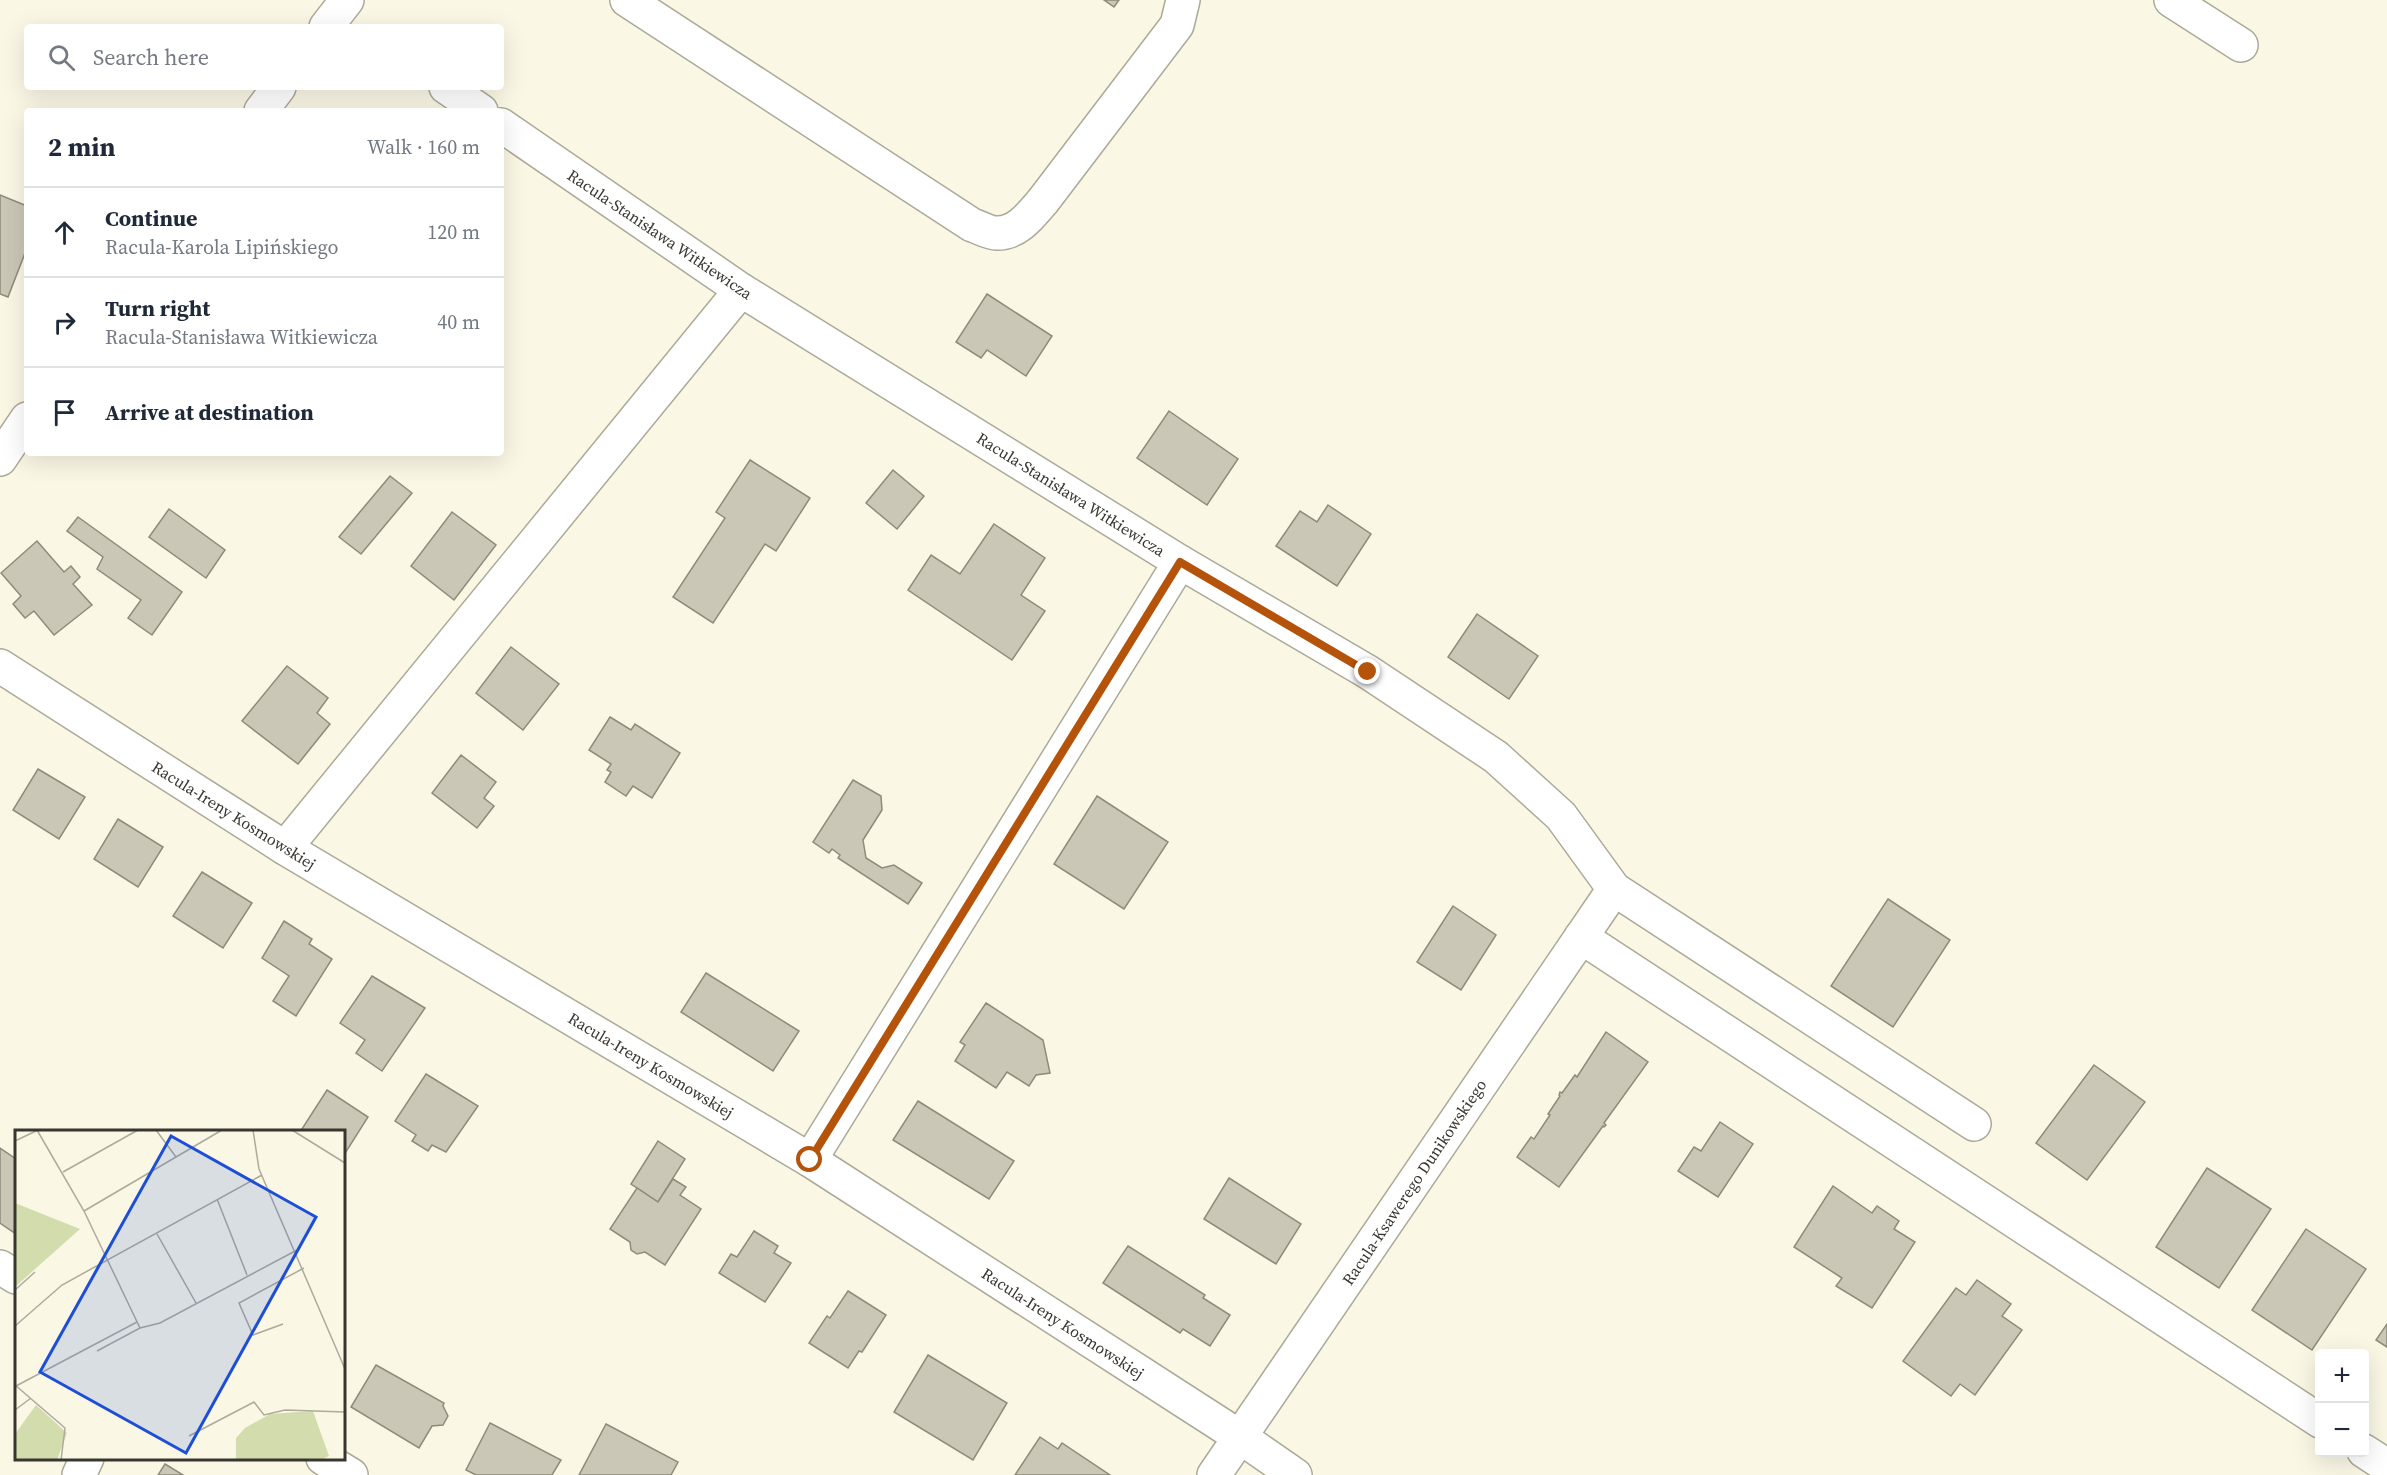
<!DOCTYPE html>
<meta charset="utf-8">
<style>
:root{--surface:#fff;--page:#f6f6f7;--text:#1f2937;--muted:#747a83;--line:#e0e1e3}
body{margin:0;font-family:"Source Serif 4",serif;background:var(--page);color:var(--text)}
.controls{position:absolute;right:18px;bottom:18px;display:grid;overflow:hidden;border-radius:6px;box-shadow:0 6px 24px #0002}
.controls button{width:54px;height:54px;display:grid;place-items:center;padding:0;border:0;border-bottom:2px solid var(--line);background:var(--surface);color:var(--text);font:30px sans-serif}
.stop{position:absolute;width:18px;height:18px;margin:-14px;border:4px solid #b45309;border-radius:50%;background:#fff}
.stop.end{background:#b45309;border-color:#fff;box-shadow:0 2px 6px #0008}
.list{margin:0;padding:0;list-style:none}
h2{display:flex;justify-content:space-between;align-items:center;height:78px;margin:0;padding:0 24px;font-size:26px}
h2 small{font-size:20px;font-weight:400;color:var(--muted)}
.list li{display:grid;grid-template-columns:39px 1fr auto;gap:18px;align-items:center;box-sizing:border-box;height:90px;padding:0 24px;border-top:2px solid var(--line)}
.list b{display:block;font-size:22px;white-space:nowrap}
.list p{margin:0;font-size:20px;white-space:nowrap;color:var(--muted)}
.list em{font-size:20px;font-style:normal;color:var(--muted)}
.icon{flex:none;width:33px;height:33px;fill:none;stroke:currentColor;stroke-width:2;stroke-linecap:round;stroke-linejoin:round}
.map{position:relative;flex:none;width:2387px;height:1475px;overflow:hidden}
.search{position:absolute;background:var(--surface);box-shadow:0 6px 24px #0002;left:24px;top:24px;width:480px;height:66px;display:flex;align-items:center;gap:15px;box-sizing:border-box;padding:0 21px;border-radius:6px;color:var(--muted);font-size:22px}
.panel{position:absolute;background:var(--surface);box-shadow:0 6px 24px #0002;left:24px;top:108px;width:480px;height:348px;border-radius:6px}
.map>svg:first-child{display:block}
.building{fill:#cbc7b6;stroke:#8f8b7b;stroke-width:1.5}
.lines{fill:none;stroke-linecap:round;stroke-linejoin:round}
.minor-casing{stroke:#ada998;stroke-width:36}
.minor{stroke:#fff;stroke-width:33}
.route{stroke:#b45309;stroke-width:8}
.labels{text-anchor:middle;stroke-width:4.5;stroke-linejoin:round;paint-order:stroke}
.street-label{font-size:16px;fill:#383630;stroke:#fff}
.inset-road{fill:none;stroke:#adaa9d;stroke-width:1.5}
.view{fill:#1d4ed8;fill-opacity:0.15;stroke:#1d4ed8;stroke-width:3}
.inset-edge{fill:none;stroke:#383630;stroke-width:3}
</style>
<div class="map">
<svg width="2387" height="1475" viewBox="0 0 2387 1475">
<rect width="100%" height="100%" fill="#fbf7e5"/>
<g class="building">
<path d="M1104 0H1119L1114 7Z"/>
<path d="M0 195 27 206V248L8 297 0 294Z"/>
<path d="M987 294 1052 336 1026 376 987 350 981 358 956 342Z"/>
<path d="M1169 411 1238 459 1207 505 1137 458Z"/>
<path d="M750 460 810 498 776 551 765 544 713 623 673 597 725 518 716 512Z"/>
<path d="M893 470 924 496 897 529 866 503Z"/>
<path d="M390 476 412 493 361 554 339 537Z"/>
<path d="M1328 505 1371 534 1337 586 1276 546 1300 511 1317 522Z"/>
<path d="M169 509 225 550 206 578 149 537Z"/>
<path d="M452 512 496 545 454 600 411 566Z"/>
<path d="M78 517 182 592 152 635 128 618 141 600 97 569 103 557 67 531Z"/>
<path d="M994 524 1045 558 1021 595 1045 611 1012 660 908 590 931 555 960 574Z"/>
<path d="M37 541 64 572 71 566 80 577 73 584 92 605 54 635 34 611 25 618 13 604 21 596 1 573Z"/>
<path d="M1477 614 1538 656 1509 699 1448 657Z"/>
<path d="M511 647 559 684 523 730 476 693Z"/>
<path d="M287 666 328 698 317 713 330 724 298 764 242 721Z"/>
<path d="M610 717 631 730 635 724 680 753 652 798 633 786 626 796 605 782 611 772 607 770 611 764 589 750Z"/>
<path d="M461 755 496 782 484 798 494 806 477 828 432 793Z"/>
<path d="M38 769 85 797 59 839 13 810Z"/>
<path d="M853 780 881 796 882 810 863 840 866 858 882 868 894 865 922 883 908 904 838 858 840 855 832 849 829 853 813 842Z"/>
<path d="M1097 796 1168 842 1124 909 1054 864Z"/>
<path d="M118 819 163 847 138 887 94 859Z"/>
<path d="M202 872 252 903 223 948 173 916Z"/>
<path d="M1888 899 1950 940 1893 1027 1831 986Z"/>
<path d="M1453 906 1496 935 1461 990 1417 962Z"/>
<path d="M284 921 312 939 309 944 332 959 296 1016 273 1001 289 976 262 958Z"/>
<path d="M706 973 799 1031 773 1071 681 1012Z"/>
<path d="M372 976 425 1008 382 1071 356 1053 365 1040 340 1023Z"/>
<path d="M986 1003 1043 1040 1050 1073 1036 1075 1029 1086 1007 1072 996 1088 955 1061 965 1045 960 1042Z"/>
<path d="M1606 1032 1648 1062 1604 1123 1606 1125 1604 1127 1603 1126 1559 1187 1517 1157 1531 1137 1534 1139 1550 1115 1548 1114 1560 1096 1559 1095 1560 1092 1562 1093 1575 1075 1577 1077Z"/>
<path d="M2094 1065 2145 1102 2087 1180 2036 1143Z"/>
<path d="M426 1074 478 1106 446 1152 432 1145 428 1151 412 1141 416 1135 395 1121Z"/>
<path d="M327 1090 368 1117 344 1155V1132H300Z"/>
<path d="M918 1101 1014 1161 989 1199 893 1140Z"/>
<path d="M1720 1122 1753 1144 1718 1197 1678 1171 1694 1147 1701 1151Z"/>
<path d="M658 1141 685 1159 658 1202 631 1184Z"/>
<path d="M0 1148 16 1159V1234L0 1223Z"/>
<path d="M2207 1168 2271 1209 2219 1288 2156 1247Z"/>
<path d="M1229 1178 1301 1224 1276 1264 1204 1219Z"/>
<path d="M673 1179 686 1187 680 1195 701 1209 665 1265 645 1252 637 1254 631 1250 630 1242 610 1229 637 1188 658 1202Z"/>
<path d="M1833 1186 1872 1213 1877 1206 1899 1221 1894 1229 1915 1242 1872 1308 1836 1286 1842 1278 1794 1247Z"/>
<path d="M2306 1229 2366 1269 2312 1350 2252 1310Z"/>
<path d="M754 1231 778 1246 774 1253 791 1263 765 1302 719 1273 731 1254 737 1257Z"/>
<path d="M1128 1246 1205 1295 1203 1298 1230 1315 1210 1346 1183 1329 1180 1333 1103 1283Z"/>
<path d="M1977 1280 2011 1304 2002 1316 2022 1330 1975 1395 1960 1384 1951 1396 1903 1361 1956 1288 1966 1295Z"/>
<path d="M848 1291 886 1315 862 1352 859 1351 848 1368 809 1343 827 1316 830 1318Z"/>
<path d="M2387 1324V1347L2376 1340Z"/>
<path d="M928 1355 1007 1403 973 1460 894 1412Z"/>
<path d="M376 1365 444 1403 443 1406 448 1416 443 1425 432 1426 419 1448 351 1407Z"/>
<path d="M490 1423 561 1460 552 1475H476L466 1470Z"/>
<path d="M606 1424 678 1462 671 1475H579Z"/>
<path d="M1040 1437 1058 1449 1062 1443 1110 1475H1015Z"/>
<path d="M165 1464 183 1475H158Z"/>
</g>
<g class="lines">
<g class="minor-casing">
<g id="minor">
<path d="M627 0 972 225C979 227 989 233 996 233 1017 234 1031 215 1043 201L1177 25 1183 0"/>
<path d="M2171 0 2241 45"/>
<path d="M326 27 347 0"/>
<path d="M446 87 481 111"/>
<path d="M261 111 279 87"/>
<path d="M501 125 741 290 1180 562 1368 672 1496 757 1561 816 1614 889 1974 1124"/>
<path d="M0 459 27 419"/>
<path d="M0 666 285 848 810 1160 1240 1437 1295 1475"/>
<path d="M285 848 741 290"/>
<path d="M1581 937 2320 1421"/>
<path d="M810 1160 1180 562"/>
<path d="M0 1267 16 1277"/>
<path d="M2364 1451 2387 1466"/>
<path d="M323 1458 351 1475"/>
<path d="M79 1475 87 1458"/>
<path d="M1214 1475 1614 889"/>
</g>
</g>
<use href="#minor" class="minor"/>
</g>
<g class="lines">
<path class="route" d="M810 1160 1180 562 1368 672"/>
</g>
<g class="labels">
<g class="street-label">
<text transform="translate(660 234) rotate(34)" y="6">Racula-Stanisława Witkiewicza</text>
<text transform="translate(1071 494) rotate(32)" y="6">Racula-Stanisława Witkiewicza</text>
<text transform="translate(234 815) rotate(32)" y="6">Racula-Ireny Kosmowskiej</text>
<text transform="translate(651 1065) rotate(31)" y="6">Racula-Ireny Kosmowskiej</text>
<text transform="translate(1414 1182) rotate(-56)" y="6">Racula-Ksawerego Dunikowskiego</text>
<text transform="translate(1063 1323) rotate(33)" y="6">Racula-Ireny Kosmowskiej</text>
</g>
</g>
<g transform="translate(15 1130)">
<rect width="330" height="330" fill="#fbf7e5"/>
<path d="M0 73 65 99 0 157ZM21 275 52 303 42 330H0V304ZM298 281 314 326 305 330H221V308L230 298 255 284Z" fill="#d3dcad"/>
<path class="inset-road" d="M22 0 69 81 125 198M141 0 161 27M238 0 244 39 330 239M277 0 330 33M0 11 23 0M48 42 123 0M202 69 232 145M69 81 207 0M142 104 181 173M0 160 20 142M268 194 238 205 224 173 289 138M0 196 47 155 247 45M82 221 125 198 145 193 282 120M0 255 50 298 46 330M1 256 122 192M0 280 16 268M174 306 239 272 249 285 270 280 330 282"/>
<path class="view" d="M156 6 301 87 171 323 25 242Z"/>
<rect width="330" height="330" class="inset-edge"/>
</g>
</svg>
<div class="controls">
<button>+</button>
<button>−</button>
</div>
<div class="stop" style="left:810px;top:1160px"></div>
<div class="stop end" style="left:1368px;top:672px"></div>
<div class="search"><svg class="icon" aria-label="search" viewBox="0 0 24 24"><circle cx="10" cy="10" r="6"/><path d="M15 15l6 6"/></svg>Search here</div>
<section class="panel">
<h2>2 min<small>Walk · 160 m</small></h2>
<ul class="list">
<li><svg class="icon" aria-label="ahead" viewBox="0 0 24 24"><path d="M12 20V5M6 11l6-6 6 6"/></svg><div><b>Continue</b><p>Racula-Karola Lipińskiego</p></div><em>120 m</em></li>
<li><svg class="icon" aria-label="right" viewBox="0 0 24 24"><path d="M7 20v-9h11M14 6l5 5-5 5"/></svg><div><b>Turn right</b><p>Racula-Stanisława Witkiewicza</p></div><em>40 m</em></li>
<li><svg class="icon" aria-label="arrive" viewBox="0 0 24 24"><path d="M6 21V4h12l-3 4 3 4H6"/></svg><div><b>Arrive at destination</b></div></li>
</ul>
</section>
</div>
